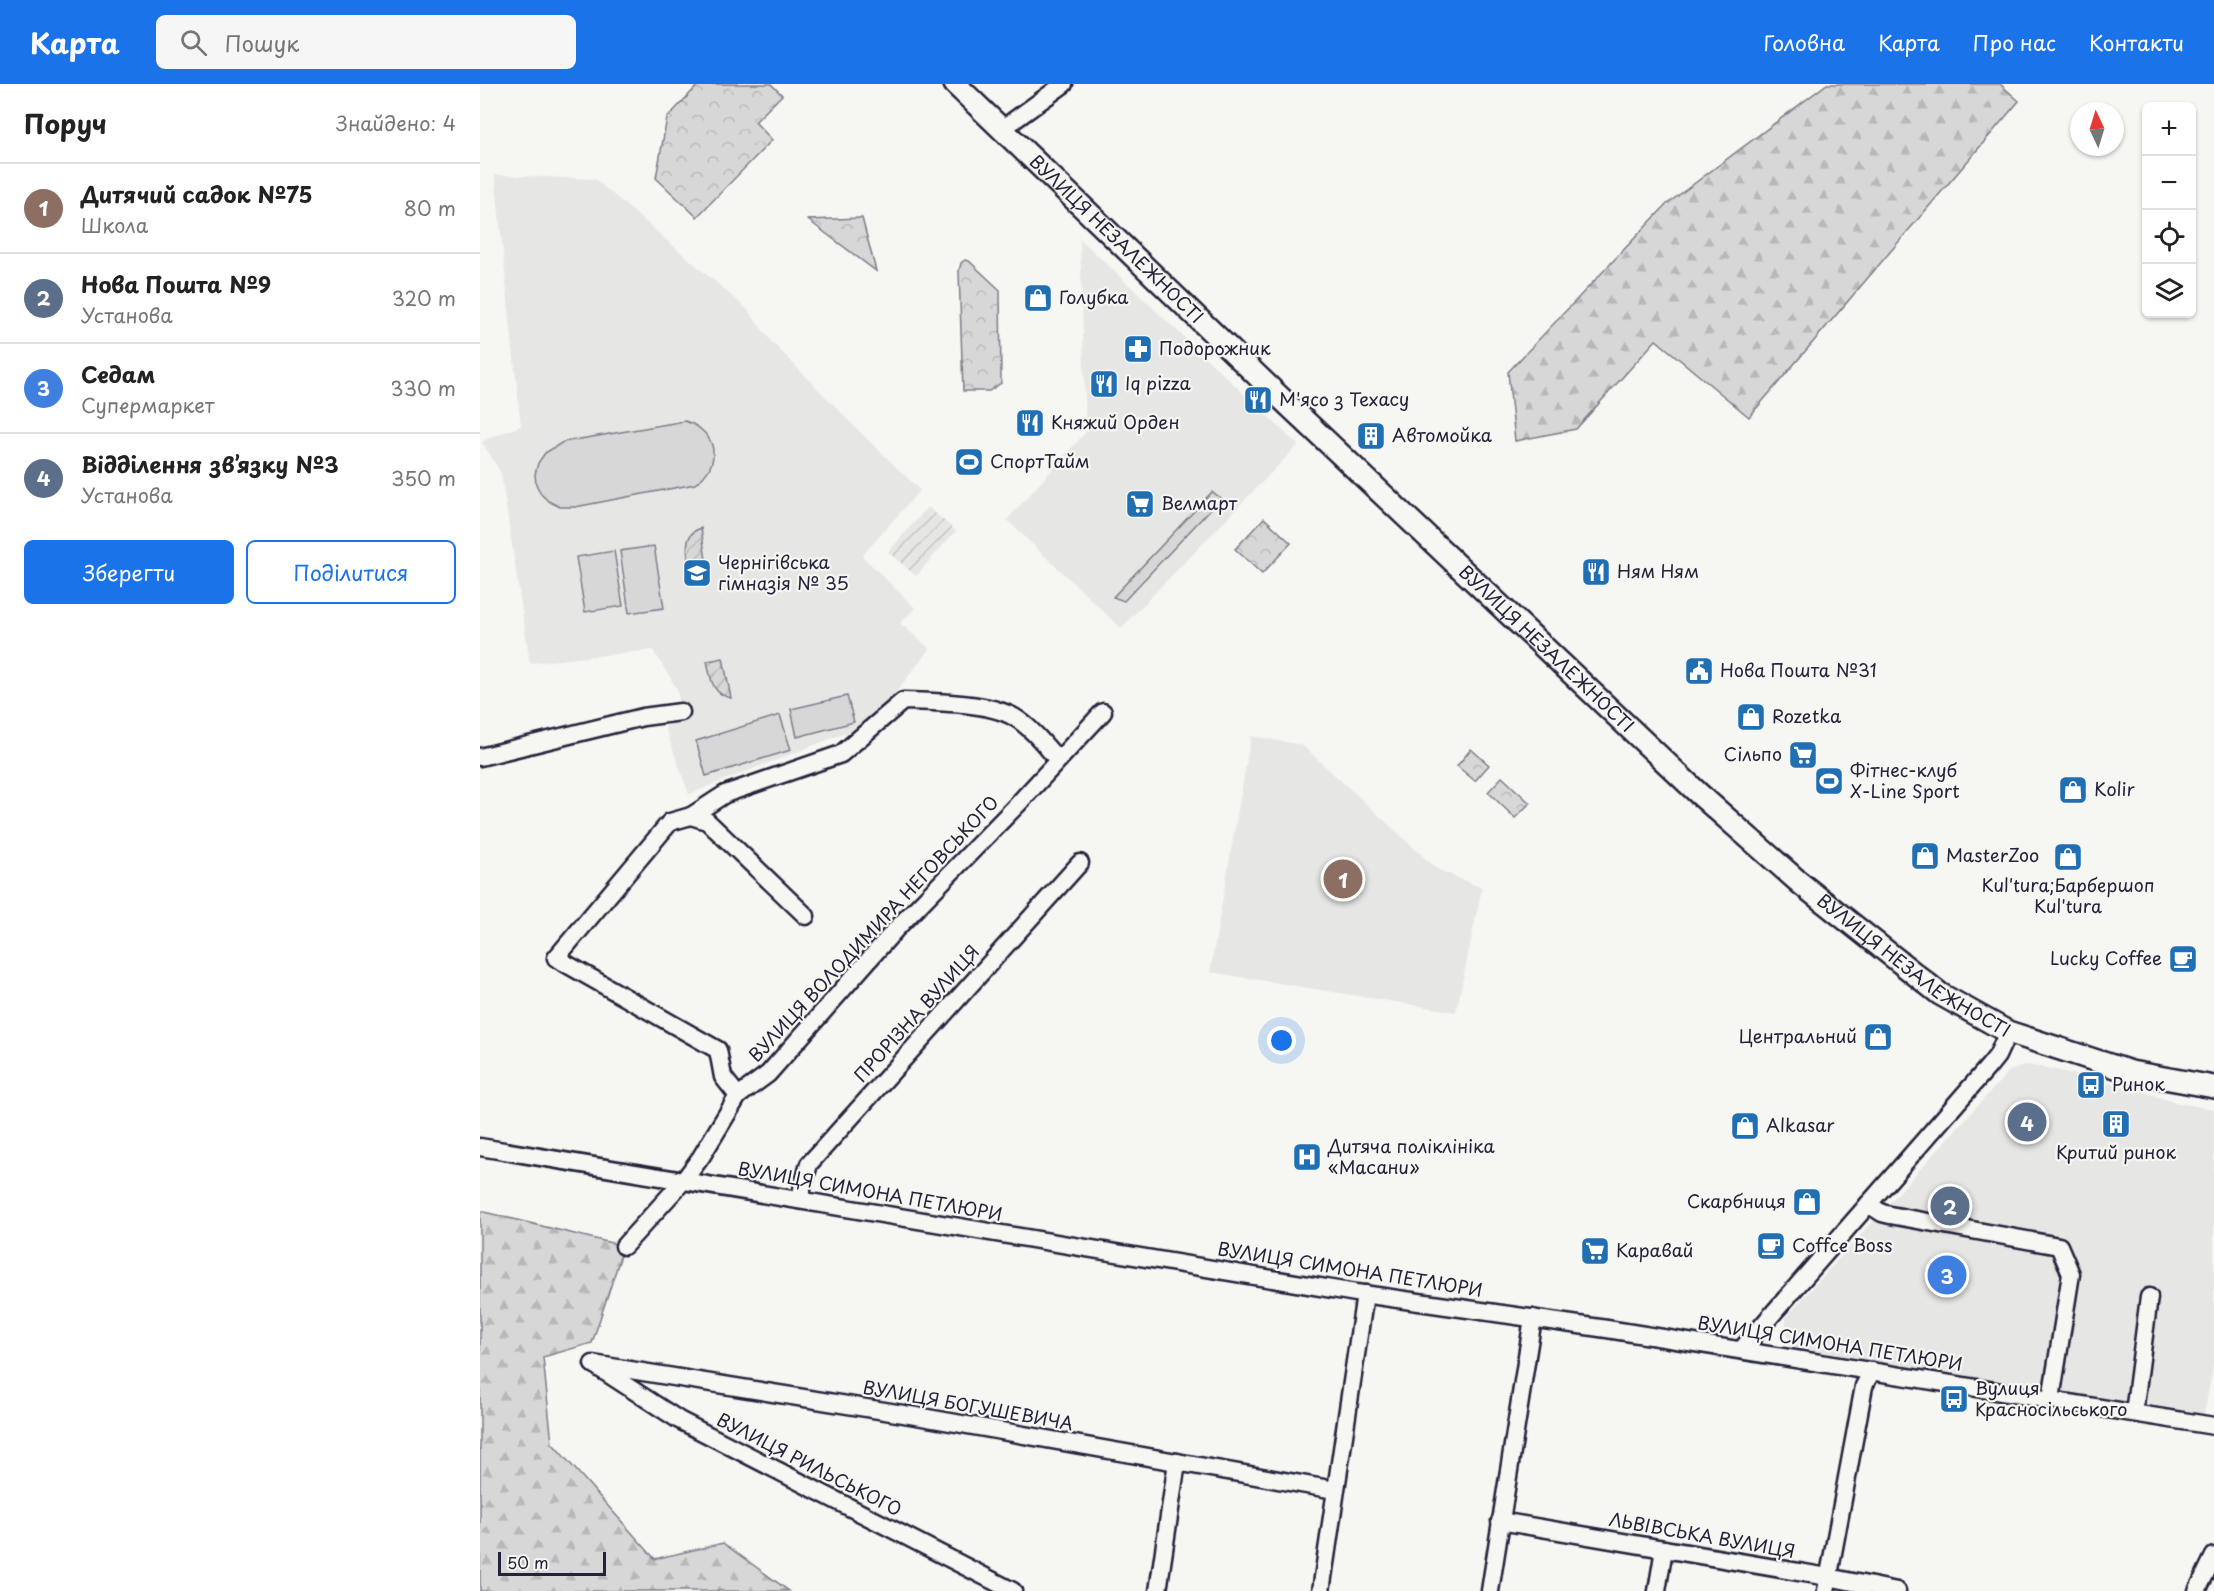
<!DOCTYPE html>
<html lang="uk">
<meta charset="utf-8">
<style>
:root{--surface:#fff;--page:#f6f6f6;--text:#222;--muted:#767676;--line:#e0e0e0;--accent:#1a73e8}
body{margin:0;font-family:"Playpen Sans",sans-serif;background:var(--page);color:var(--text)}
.controls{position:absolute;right:18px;top:18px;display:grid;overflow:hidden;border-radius:9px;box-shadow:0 2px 4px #0004}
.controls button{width:54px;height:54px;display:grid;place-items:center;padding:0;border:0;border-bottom:2px solid var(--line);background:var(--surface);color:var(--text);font:30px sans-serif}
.compass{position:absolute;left:1590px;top:18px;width:54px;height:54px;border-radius:50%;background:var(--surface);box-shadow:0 2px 4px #0004;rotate:356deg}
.scale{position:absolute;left:18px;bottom:15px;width:108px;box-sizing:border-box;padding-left:6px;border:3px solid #22223b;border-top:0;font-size:16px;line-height:21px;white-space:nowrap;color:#22223b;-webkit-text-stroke:4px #f6f6f2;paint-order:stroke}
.you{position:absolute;left:802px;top:957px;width:21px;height:21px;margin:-15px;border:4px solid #fff;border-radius:50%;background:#1a73e8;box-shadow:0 0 0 9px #1a73e833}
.badge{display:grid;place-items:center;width:39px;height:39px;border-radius:50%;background:var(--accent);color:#fff;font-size:20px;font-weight:700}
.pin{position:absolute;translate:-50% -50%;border:3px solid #fff;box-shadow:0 2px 6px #0006}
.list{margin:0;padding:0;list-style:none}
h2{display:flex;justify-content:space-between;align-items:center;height:78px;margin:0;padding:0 24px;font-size:26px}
h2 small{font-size:20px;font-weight:400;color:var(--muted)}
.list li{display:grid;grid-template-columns:39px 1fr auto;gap:18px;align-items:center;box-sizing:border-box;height:90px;padding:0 24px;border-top:2px solid var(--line)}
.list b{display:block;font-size:22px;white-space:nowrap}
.list p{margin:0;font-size:20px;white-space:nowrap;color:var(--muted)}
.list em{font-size:20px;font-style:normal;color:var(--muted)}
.actions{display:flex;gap:12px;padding:18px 24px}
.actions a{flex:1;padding:14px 0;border:2px solid var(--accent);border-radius:9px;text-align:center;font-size:21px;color:var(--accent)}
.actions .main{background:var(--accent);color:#fff}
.icon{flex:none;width:33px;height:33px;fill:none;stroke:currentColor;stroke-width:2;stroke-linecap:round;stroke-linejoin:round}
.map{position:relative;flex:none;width:1734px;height:1507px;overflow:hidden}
header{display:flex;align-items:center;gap:36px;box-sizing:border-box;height:84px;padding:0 30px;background:var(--accent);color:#fff}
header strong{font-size:28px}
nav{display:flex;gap:33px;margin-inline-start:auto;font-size:21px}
.search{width:420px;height:54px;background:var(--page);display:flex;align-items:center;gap:15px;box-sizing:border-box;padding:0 21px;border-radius:9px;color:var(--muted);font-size:22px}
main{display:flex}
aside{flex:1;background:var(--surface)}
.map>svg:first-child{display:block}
.built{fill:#e6e6e4}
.industrial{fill:url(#industrial-furrows)}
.grass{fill:#d7d7d7;stroke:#7c7c89;stroke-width:1.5}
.forest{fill:url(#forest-firs);stroke:#7c7c89;stroke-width:1.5}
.park{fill:url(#park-crowns);stroke:#7c7c89;stroke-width:1.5}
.garden{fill:url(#garden-furrows);stroke:#7c7c89;stroke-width:1.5}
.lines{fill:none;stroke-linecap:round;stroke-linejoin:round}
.minor-casing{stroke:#22223b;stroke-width:21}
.tertiary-casing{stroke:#22223b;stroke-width:26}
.minor{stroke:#f6f6f2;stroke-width:16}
.tertiary{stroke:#f6f6f2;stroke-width:21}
.labels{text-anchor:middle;stroke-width:4.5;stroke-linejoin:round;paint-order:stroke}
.street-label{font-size:18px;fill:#22223b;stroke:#f6f6f2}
.poi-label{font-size:18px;fill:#22223b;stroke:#f6f6f2;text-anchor:start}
</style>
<header>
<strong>Карта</strong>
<div class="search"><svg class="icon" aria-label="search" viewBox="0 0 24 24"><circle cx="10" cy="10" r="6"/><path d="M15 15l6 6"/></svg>Пошук</div>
<nav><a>Головна</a><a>Карта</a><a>Про нас</a><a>Контакти</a></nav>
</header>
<main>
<aside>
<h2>Поруч<small>Знайдено: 4</small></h2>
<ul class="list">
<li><span class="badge" style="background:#8d6e63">1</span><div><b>Дитячий садок №75</b><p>Школа</p></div><em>80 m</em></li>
<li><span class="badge" style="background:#5c6f8a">2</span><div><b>Нова Пошта №9</b><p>Установа</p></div><em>320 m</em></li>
<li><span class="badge" style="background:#3f7fe0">3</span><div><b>Седам</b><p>Супермаркет</p></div><em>330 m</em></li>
<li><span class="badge" style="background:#5c6f8a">4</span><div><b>Відділення зв’язку №3</b><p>Установа</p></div><em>350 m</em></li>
</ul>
<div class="actions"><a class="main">Зберегти</a><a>Поділитися</a></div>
</aside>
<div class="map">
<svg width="1734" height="1507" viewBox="0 0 1734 1507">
<defs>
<pattern id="industrial-furrows" width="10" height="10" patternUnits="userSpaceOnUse" patternTransform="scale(1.5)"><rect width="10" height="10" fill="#e6e6e4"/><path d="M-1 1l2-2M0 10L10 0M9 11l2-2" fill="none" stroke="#c5c5c4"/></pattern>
<pattern id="forest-firs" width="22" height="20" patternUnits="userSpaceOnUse" patternTransform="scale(1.5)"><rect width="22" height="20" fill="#d7d7d7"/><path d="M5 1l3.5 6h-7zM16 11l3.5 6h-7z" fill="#b8b8b9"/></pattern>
<pattern id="park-crowns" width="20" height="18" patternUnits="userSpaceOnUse" patternTransform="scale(1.5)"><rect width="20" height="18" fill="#d7d7d7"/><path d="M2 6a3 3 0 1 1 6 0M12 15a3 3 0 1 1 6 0" fill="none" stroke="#b8b8b9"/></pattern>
<pattern id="garden-furrows" width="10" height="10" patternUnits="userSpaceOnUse" patternTransform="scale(1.5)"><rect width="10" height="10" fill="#d7d7d7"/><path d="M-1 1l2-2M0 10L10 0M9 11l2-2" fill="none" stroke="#b8b8b9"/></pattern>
</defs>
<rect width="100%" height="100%" fill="#f6f6f2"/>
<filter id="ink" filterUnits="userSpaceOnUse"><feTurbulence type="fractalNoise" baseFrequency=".0167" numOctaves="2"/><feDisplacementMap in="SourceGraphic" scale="12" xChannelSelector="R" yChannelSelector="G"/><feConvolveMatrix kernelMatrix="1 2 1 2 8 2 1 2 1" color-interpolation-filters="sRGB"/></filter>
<g filter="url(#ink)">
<g class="built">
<path d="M15 91 115 95 267 225 292 258 380 348 440 406 382 472 435 524 420 539 450 565 391 639 209 710 185 643 202 633 197 605 173 566 50 579 21 389 2 358 9 354 41 342Z"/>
<path d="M600 155 818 361 641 544 527 436 606 348Z"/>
<path d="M771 652 822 661 957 785 1002 804 976 928 730 888Z"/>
<path d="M1545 981 1568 984 1657 1006 1697 1019 1734 1025V1278L1724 1331 1315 1265 1306 1250V1233L1529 987Z"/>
</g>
<path class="industrial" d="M448 423 476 447 436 492 408 468Z"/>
<g class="grass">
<path d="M205 337C238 348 243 380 215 400L95 423H80L68 417 61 410 56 400 55 390 58 379 65 369 83 358Z"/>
<path d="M732 408 741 414 644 517 633 513Z"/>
<path d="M174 462 184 524 149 529 140 467Z"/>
<path d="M134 467 143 522 105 528 96 473Z"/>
<path d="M367 612 374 638 317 653 311 625Z"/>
<path d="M300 631 311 666 226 692 216 657Z"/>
</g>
<g class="forest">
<path d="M1347 0H1520L1539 17 1269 333 1176 256 1096 345 1035 357 1028 288 1187 120Z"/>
<path d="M0 1127 144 1162 112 1259 63 1273 72 1359 175 1475 243 1459 309 1507H0Z"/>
</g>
<g class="park">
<path d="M219 0H291L302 11 275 38 292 56 217 133 176 94 187 34Z"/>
<path d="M382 134 396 187 328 136Z"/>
<path d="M485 176 489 177 520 206 521 299 509 307H483L479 187 481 179Z"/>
<path d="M784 434 811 459 782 490 755 465Z"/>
<path d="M991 665 1009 681 995 697 977 682Z"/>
<path d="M1022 693 1050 719 1035 734 1008 708Z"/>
</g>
<g class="garden">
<path d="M221 444 229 495 213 498C210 480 198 451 221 444Z"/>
<path d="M243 574 251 614C231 610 231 594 227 577Z"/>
</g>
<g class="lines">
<g class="minor-casing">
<g id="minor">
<path d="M522 45 584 0"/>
<path d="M0 673 163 633 201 628"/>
<path d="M211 732 245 710 361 670 423 617C453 618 508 618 534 633 551 643 565 661 578 676"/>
<path d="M258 1012 243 993 238 966 76 874 190 738 211 732 227 737 326 832"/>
<path d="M0 1063 876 1209 1127 1245 1734 1342"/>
<path d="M319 1116 329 1080 600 779"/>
<path d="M1388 1120 1402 1129 1410 1131 1579 1162 1591 1190 1571 1315"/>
<path d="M144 1162 204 1096 221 1073 258 1012 288 990 415 846 537 721 623 628"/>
<path d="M1261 1266 1509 982 1517 972 1528 948"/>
<path d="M113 1280 442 1333 855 1406"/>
<path d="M119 1284 199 1336 533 1507"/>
<path d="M1654 1329 1669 1213"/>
<path d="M1020 1437 1348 1493 1417 1507"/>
<path d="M678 1507 697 1378"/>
<path d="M841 1507 885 1210"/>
<path d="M1010 1507 1053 1234"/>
<path d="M1177 1507 1184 1465"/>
<path d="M1346 1507 1384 1302 1392 1287"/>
<path d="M1717 1507 1734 1472"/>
</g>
</g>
<g class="tertiary-casing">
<g id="tertiary">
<path id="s1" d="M475 0 785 299 1218 709 1320 799 1460 910 1528 948 1651 988 1734 1003"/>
</g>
</g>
<use href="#minor" class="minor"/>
<use href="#tertiary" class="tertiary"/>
</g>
</g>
<defs>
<g id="shop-square" transform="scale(1.5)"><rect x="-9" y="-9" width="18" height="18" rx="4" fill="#1f6fb2" stroke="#f6f6f2"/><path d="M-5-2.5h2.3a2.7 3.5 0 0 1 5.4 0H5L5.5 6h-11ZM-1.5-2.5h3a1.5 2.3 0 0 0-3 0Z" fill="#fff"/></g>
<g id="pharmacy-square" transform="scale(1.5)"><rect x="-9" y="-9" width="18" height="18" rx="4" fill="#1f6fb2" stroke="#f6f6f2"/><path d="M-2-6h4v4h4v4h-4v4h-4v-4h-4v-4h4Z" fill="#fff"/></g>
<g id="restaurant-square" transform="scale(1.5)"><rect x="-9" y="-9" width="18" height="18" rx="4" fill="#1f6fb2" stroke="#f6f6f2"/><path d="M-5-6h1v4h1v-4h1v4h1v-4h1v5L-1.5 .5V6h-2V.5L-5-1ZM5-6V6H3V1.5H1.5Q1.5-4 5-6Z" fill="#fff"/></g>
<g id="building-square" transform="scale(1.5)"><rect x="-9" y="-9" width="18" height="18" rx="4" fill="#1f6fb2" stroke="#f6f6f2"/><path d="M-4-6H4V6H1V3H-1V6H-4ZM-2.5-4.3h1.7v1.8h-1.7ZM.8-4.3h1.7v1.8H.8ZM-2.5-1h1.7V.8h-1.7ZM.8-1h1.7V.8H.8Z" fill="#fff"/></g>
<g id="stadium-square" transform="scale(1.5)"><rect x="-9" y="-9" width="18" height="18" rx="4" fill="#1f6fb2" stroke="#f6f6f2"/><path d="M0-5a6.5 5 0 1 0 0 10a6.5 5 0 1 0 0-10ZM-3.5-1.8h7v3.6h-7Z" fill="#fff"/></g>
<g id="supermarket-square" transform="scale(1.5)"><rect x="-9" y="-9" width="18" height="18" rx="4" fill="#1f6fb2" stroke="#f6f6f2"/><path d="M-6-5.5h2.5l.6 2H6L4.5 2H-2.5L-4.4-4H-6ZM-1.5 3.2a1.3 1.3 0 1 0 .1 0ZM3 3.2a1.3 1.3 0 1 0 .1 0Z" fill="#fff"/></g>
<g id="school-square" transform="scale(1.5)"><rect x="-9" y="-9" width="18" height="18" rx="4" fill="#1f6fb2" stroke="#f6f6f2"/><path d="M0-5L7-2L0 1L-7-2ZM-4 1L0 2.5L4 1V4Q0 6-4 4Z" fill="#fff"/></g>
<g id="civic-square" transform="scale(1.5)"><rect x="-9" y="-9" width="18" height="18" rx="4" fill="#1f6fb2" stroke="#f6f6f2"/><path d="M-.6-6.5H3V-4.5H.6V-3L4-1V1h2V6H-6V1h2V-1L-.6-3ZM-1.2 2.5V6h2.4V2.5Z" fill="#fff"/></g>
<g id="cafe-square" transform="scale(1.5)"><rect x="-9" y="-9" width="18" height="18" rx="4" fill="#1f6fb2" stroke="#f6f6f2"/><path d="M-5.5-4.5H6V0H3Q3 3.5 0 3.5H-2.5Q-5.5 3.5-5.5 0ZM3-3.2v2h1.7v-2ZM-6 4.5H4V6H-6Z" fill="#fff"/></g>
<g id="bus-square" transform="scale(1.5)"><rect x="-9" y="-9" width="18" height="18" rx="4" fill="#1f6fb2" stroke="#f6f6f2"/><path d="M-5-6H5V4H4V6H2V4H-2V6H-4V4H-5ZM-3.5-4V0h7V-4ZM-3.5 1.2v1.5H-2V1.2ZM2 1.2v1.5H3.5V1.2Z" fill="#fff"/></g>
<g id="hospital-square" transform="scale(1.5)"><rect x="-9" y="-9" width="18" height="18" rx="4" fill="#1f6fb2" stroke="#f6f6f2"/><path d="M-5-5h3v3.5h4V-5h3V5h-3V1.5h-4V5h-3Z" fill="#fff"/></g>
</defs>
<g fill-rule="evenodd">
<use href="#shop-square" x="558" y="214"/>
<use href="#pharmacy-square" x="658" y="265"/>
<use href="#restaurant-square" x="624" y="300"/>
<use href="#restaurant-square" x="778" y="316"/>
<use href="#restaurant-square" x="550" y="339"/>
<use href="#building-square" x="891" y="352"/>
<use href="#stadium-square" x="489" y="378"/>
<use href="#supermarket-square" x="660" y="420"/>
<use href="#restaurant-square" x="1116" y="488"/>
<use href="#school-square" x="217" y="489"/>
<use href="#civic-square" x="1219" y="587"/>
<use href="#shop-square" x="1271" y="633"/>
<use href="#supermarket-square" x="1323" y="671"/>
<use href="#stadium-square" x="1349" y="697"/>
<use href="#shop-square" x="1593" y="706"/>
<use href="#shop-square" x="1445" y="772"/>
<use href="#shop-square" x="1588" y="773"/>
<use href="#cafe-square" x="1703" y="875"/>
<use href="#shop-square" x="1398" y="953"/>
<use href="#bus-square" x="1611" y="1001"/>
<use href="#building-square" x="1636" y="1040"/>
<use href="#shop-square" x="1265" y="1042"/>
<use href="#hospital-square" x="827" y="1073"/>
<use href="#shop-square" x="1327" y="1118"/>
<use href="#cafe-square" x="1291" y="1162"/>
<use href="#supermarket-square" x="1115" y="1167"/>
<use href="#bus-square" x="1474" y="1315"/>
</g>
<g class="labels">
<g class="street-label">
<text dy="6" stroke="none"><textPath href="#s1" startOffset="224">ВУЛИЦЯ НЕЗАЛЕЖНОСТІ</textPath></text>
<text dy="6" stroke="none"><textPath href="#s1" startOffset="818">ВУЛИЦЯ НЕЗАЛЕЖНОСТІ</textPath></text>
<text transform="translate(394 845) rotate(-47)" y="6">ВУЛИЦЯ ВОЛОДИМИРА НЕГОВСЬКОГО</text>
<text dy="6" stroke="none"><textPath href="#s1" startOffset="1304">ВУЛИЦЯ НЕЗАЛЕЖНОСТІ</textPath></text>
<text transform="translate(437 930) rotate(-48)" y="6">ПРОРІЗНА ВУЛИЦЯ</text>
<text transform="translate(390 1108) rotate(10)" y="6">ВУЛИЦЯ СИМОНА ПЕТЛЮРИ</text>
<text transform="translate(870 1186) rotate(9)" y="6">ВУЛИЦЯ СИМОНА ПЕТЛЮРИ</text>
<text transform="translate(1350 1260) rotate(9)" y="6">ВУЛИЦЯ СИМОНА ПЕТЛЮРИ</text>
<text transform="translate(488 1322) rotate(10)" y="6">ВУЛИЦЯ БОГУШЕВИЧА</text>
<text transform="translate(329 1381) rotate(27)" y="6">ВУЛИЦЯ РИЛЬСЬКОГО</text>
<text transform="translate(1222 1452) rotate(10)" y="6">ЛЬВІВСЬКА ВУЛИЦЯ</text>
</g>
<g class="poi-label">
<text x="579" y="220">Голубка</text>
<text x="679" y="271">Подорожник</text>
<text x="645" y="306">Iq pizza</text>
<text x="799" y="322">М'ясо з Техасу</text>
<text x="571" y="345">Княжий Орден</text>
<text x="912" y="358">Автомойка</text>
<text x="510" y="384">СпортТайм</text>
<text x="681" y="426">Велмарт</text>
<text x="238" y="485">Чернігівська<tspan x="238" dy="21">гімназія № 35</tspan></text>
<text x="1137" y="494">Ням Ням</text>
<text x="1240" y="593">Нова Пошта №31</text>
<text x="1292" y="639">Rozetka</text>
<text x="1302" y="677" text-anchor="end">Сільпо</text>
<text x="1370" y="693">Фітнес-клуб<tspan x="1370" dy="21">X-Line Sport</tspan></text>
<text x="1614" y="712">Kolir</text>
<text x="1466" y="778">MasterZoo</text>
<text x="1588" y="808" text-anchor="middle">Kul'tura;Барбершоп<tspan x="1588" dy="21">Kul'tura</tspan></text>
<text x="1682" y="881" text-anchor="end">Lucky Coffee</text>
<text x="1377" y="959" text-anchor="end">Центральний</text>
<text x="1632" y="1007">Ринок</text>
<text x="1286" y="1048">Alkasar</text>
<text x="848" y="1069">Дитяча поліклініка<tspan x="848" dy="21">«Масани»</tspan></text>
<text x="1636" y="1075" text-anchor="middle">Критий ринок</text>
<text x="1306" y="1124" text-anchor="end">Скарбниця</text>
<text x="1312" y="1168">Coffce Boss</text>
<text x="1136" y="1173">Каравай</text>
<text x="1495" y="1311">Вулиця<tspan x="1495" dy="21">Красносільського</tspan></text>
</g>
</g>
</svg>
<div class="controls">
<button>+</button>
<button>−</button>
<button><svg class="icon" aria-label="locate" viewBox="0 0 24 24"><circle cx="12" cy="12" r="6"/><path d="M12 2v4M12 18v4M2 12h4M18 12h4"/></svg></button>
<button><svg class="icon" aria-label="layers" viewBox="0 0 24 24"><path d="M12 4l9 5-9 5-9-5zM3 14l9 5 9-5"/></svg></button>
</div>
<svg class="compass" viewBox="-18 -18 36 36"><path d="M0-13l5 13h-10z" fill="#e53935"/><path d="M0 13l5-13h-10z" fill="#767676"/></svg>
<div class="scale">50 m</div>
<div class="you"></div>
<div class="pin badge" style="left:863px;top:795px;background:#8d6e63">1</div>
<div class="pin badge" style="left:1470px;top:1122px;background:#5c6f8a">2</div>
<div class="pin badge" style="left:1467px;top:1191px;background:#3f7fe0">3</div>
<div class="pin badge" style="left:1547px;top:1038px;background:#5c6f8a">4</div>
</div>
</main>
